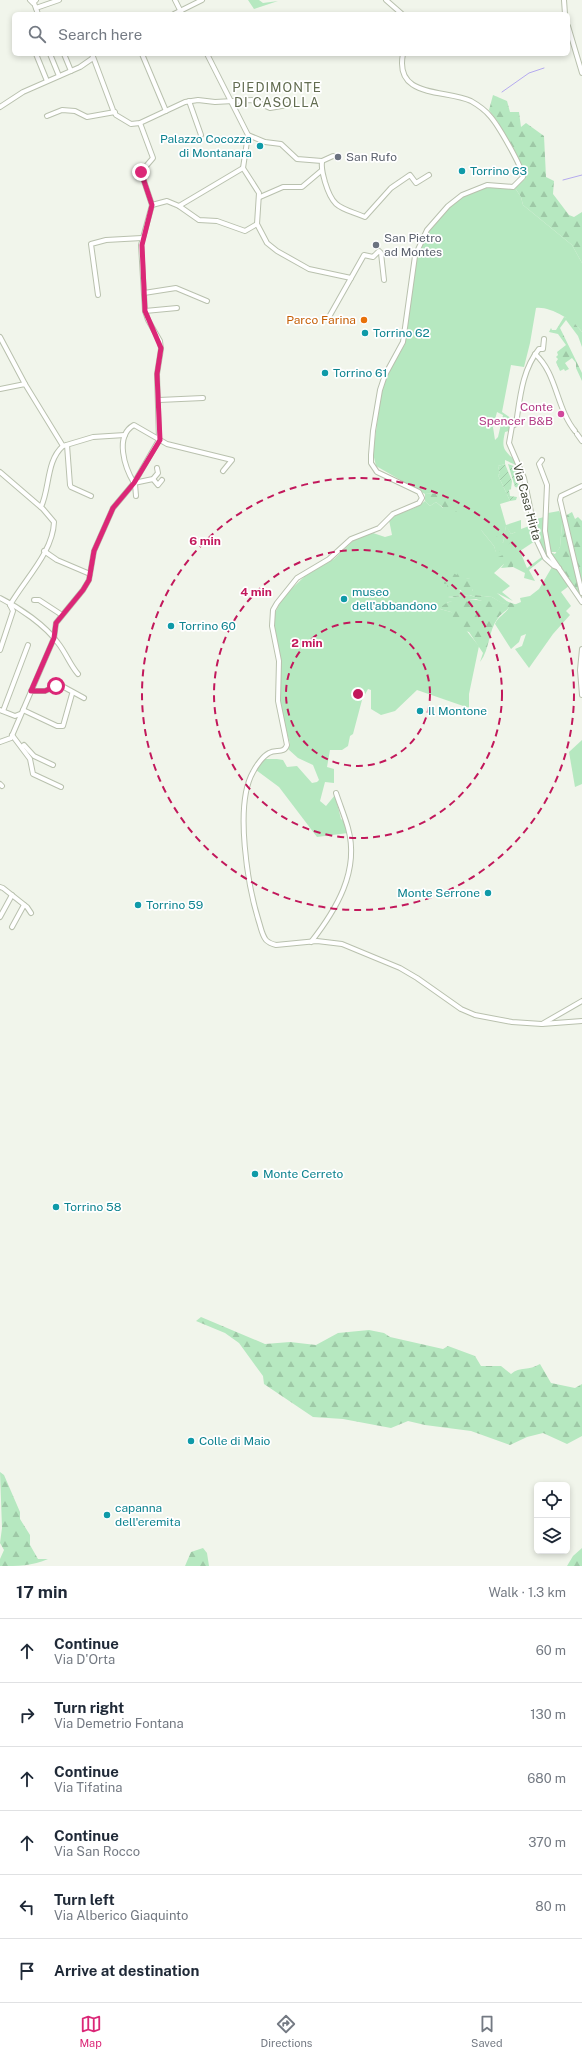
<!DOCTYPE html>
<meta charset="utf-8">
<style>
:root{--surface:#fff;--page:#f2f2f3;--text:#1f2937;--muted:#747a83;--line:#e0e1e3;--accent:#db2777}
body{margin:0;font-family:"Public Sans",sans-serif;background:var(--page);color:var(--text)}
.controls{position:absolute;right:12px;bottom:12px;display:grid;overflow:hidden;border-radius:6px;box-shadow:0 2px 6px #0003}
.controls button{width:36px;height:36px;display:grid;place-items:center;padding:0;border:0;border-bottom:1px solid var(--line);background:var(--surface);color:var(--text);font:20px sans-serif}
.stop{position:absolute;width:12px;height:12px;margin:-9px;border:3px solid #db2777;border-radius:50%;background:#fff}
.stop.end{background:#db2777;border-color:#fff;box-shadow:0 1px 4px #0008}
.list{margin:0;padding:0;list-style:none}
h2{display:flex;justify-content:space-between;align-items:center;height:52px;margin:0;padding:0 16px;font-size:17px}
h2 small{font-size:13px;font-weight:400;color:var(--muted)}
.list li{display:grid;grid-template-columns:26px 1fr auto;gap:12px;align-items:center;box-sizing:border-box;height:64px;padding:0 16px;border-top:1px solid var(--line)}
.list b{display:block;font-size:15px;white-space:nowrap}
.list p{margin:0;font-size:13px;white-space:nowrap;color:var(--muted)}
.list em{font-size:13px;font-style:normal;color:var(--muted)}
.icon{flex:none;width:22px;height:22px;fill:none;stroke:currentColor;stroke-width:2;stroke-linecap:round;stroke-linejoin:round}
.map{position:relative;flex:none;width:582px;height:1566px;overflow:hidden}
.search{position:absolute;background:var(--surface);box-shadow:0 2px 6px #0003;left:12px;right:12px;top:12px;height:44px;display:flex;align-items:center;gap:10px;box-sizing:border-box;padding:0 14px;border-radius:6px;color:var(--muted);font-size:15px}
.sheet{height:436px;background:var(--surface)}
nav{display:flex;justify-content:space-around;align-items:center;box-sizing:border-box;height:56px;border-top:1px solid var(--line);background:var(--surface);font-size:11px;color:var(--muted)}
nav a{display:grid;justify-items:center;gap:2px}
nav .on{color:var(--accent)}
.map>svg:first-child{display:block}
.green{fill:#b6e8c0;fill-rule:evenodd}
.forest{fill:url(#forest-firs)}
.garden{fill:url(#garden-furrows)}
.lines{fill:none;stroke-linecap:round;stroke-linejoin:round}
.stream{stroke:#b5aaef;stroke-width:1}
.minor-casing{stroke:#b9c1ae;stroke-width:6}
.minor{stroke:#fff;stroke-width:4}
.route{stroke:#db2777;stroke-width:5}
.ring{fill:none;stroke:#c2185b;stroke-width:2;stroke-dasharray:7 5}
.culture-dot{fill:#0f9aa8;stroke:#fff;stroke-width:1.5}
.worship-dot{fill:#6b7280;stroke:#fff;stroke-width:1.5}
.food-dot{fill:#e8710a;stroke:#fff;stroke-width:1.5}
.hotel-dot{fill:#d1479c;stroke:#fff;stroke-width:1.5}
.labels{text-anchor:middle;stroke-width:3.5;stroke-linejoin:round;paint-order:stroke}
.culture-label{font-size:12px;fill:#0d838f;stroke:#fff;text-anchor:start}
.worship-label{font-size:12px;fill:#5b616d;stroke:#fff;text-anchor:start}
.food-label{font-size:12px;fill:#c56008;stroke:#fff;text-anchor:end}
.hotel-label{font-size:12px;fill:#b23c85;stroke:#fff;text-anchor:end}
.street-label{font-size:12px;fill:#434939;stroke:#fff}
.neighbourhood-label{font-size:13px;letter-spacing:1px;fill:#626c50;stroke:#fff}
.centre{fill:#c2185b;stroke:#fff;stroke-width:2}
.ring-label{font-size:12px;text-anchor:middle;font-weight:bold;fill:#c2185b;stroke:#fff;stroke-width:3.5;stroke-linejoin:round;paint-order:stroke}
</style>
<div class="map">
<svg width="582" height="1566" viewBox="0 0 582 1566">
<defs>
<pattern id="forest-firs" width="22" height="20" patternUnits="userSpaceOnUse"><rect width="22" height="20" fill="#b6e8c0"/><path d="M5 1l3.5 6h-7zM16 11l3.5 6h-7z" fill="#9ec8a6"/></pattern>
<pattern id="garden-furrows" width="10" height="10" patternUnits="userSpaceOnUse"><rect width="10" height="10" fill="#b6e8c0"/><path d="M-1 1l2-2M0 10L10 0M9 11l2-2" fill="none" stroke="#9ec8a6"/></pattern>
</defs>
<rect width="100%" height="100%" fill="#f1f5eb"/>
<g class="green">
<path d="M248 0H259L263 3 278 1 254 9Z"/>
<path d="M485 187 515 188 521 197 523 205 572 245 582 263V332C574 320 549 306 536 308L530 343 524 367 511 365 502 412 512 419V423L509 424V431L505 432C501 450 504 450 518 463V466L505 460V464L498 466 500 474 498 475 510 501 500 504 506 525 521 520V529L532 525 535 541 520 551 527 568 543 556 544 558 529 570 535 581 524 578 525 573 513 567V560L505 559 504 564 494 573 510 586 502 592 513 601 497 593 509 603 503 604 492 597 474 595 470 583 465 579 470 578 451 575 452 582 462 593 461 595 448 597V598L469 595 485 600V602L476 599 448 602 440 609 451 612 479 646 469 694V708L417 690 395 711 381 715 371 709V690L368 689 362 700 353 734 350 736 348 746 342 750H330L327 767 334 769V783L325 782 320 801 326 806 335 795 341 819 344 821 348 833 317 837 279 787 256 770 264 759H277L283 760 287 767 297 766 312 783 317 782 319 780 313 765 298 758 288 749 290 744 281 710 280 696 281 665 274 631 275 613 283 597 305 576 334 559 354 540 373 533 385 537 392 535 389 520C400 511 416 510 425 501L430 506 436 502 443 508 439 493 425 494 376 466 373 453 381 395 387 375 405 344 415 259 428 233 450 206 462 197ZM497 412 503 415 498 437 495 440 493 427ZM506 526 511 534 516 532 496 552 494 546 481 530 503 543Z"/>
<path d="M559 511 565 523 562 524 560 547 557 552H550L547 532 548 513Z"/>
<path d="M544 517V531L553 565C541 551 537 537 533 520Z"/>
<path d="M552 567 557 569 569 586 561 592 571 606 566 611 570 615 553 634 529 668 515 649 522 646 526 634 521 636 519 642 511 649 495 624C498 616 506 614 509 607L521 602 520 598 530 596 539 589Z"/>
<path d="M582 740V784L575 787 569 752Z"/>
</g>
<g class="forest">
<path d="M493 95 507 101 510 112H519L521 127 526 123 544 136 546 177 554 181 553 194 569 215 574 217 582 212V263L572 245 523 205 521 197 515 188 525 179 526 176 498 122 489 110Z"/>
<path d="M564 317 570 318 582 332V347L578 336 566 320 560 328 582 373V381L576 368V363L572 358 565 363 569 369 565 371 564 369 560 371 556 362 558 359 556 357 558 355 557 352 566 345 558 334 549 332 551 328 552 330H556Z"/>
<path d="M439 493 463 500 466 509C456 516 445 510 436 502L430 506 425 501V494Z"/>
<path d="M572 512 575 519 578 517 582 521V588L565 516Z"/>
<path d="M565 523 582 594 581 596 550 552 555 554 560 547 562 524Z"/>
<path d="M506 525 511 534 516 532 517 534 505 549 496 553 494 546 481 530 488 527 503 543Z"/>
<path d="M503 555 505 559H513V567L501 568 504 564 498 557Z"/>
<path d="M459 571 471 578 466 579 472 584V590L476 593 475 595 492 597 504 604 505 602 501 599 517 605 512 608 509 607C506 612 501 613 498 618 488 631 490 649 480 662L483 653 469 632 456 629 451 612 440 609C446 597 472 599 485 601L470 595 448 598V597L461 595 462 593 461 590 448 589 447 585 452 583 444 584 445 578 450 576 449 574 451 572 457 575Z"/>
<path d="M201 1317 265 1344 290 1342 316 1345 338 1333 369 1330 384 1333 390 1337 443 1349 448 1346 475 1356 481 1366H501L511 1374C520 1366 529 1371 540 1364L551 1383 575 1388 582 1384V1436L567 1444 543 1433 527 1437 510 1445 471 1431 425 1425 408 1421 391 1428 343 1419 313 1417 264 1384 263 1376 239 1343 225 1333 196 1321Z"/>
<path d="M0 1472 4 1475 20 1512V1519L30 1535V1545L38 1559H48C33 1566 17 1566 0 1566V1559L4 1550 0 1543 2 1528Z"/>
<path d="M203 1548 207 1553 209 1566H185L191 1552Z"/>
<path d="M582 1548V1566H567L573 1556Z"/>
</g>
<g class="garden">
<path d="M505 464 512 481 511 489 509 490 510 496 517 497 516 500 510 501 498 475 500 474 498 466Z"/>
<path d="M508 464 519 468 522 475 515 479 518 484H520V488L515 487Z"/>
</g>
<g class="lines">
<g class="stream">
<path d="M502 92 529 73 544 68"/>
<path d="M563 180 582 175"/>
</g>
<g class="minor-casing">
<g id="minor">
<path d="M30 0 33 3 36 0"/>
<path d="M175 0 182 14"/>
<path d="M386 0 402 14"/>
<path d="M564 0 565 14"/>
<path d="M34 3 38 14"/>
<path d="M36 8 59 0"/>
<path d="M174 14 202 0"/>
<path d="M568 26 582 73"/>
<path d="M36 54 47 81"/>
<path d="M50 54 59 76"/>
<path d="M64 54 71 71"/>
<path d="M92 54 113 110 116 115 131 124 140 123 185 102 198 100 215 102 252 100 270 108 293 104"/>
<path d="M142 54 166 111"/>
<path d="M207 54 248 135 243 168"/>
<path d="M403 54C394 99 446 89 471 101 478 105 485 110 490 116 498 125 522 166 523 177L513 187 487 185 462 195 448 206 427 230 415 256 403 342 385 375 380 390 373 431 371 455V463L377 472 419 492 422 498 419 503 393 514 379 528 351 539 329 559 297 578 277 603 273 610 272 626 279 661 278 701 287 745C284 754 276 749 269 753 263 756 256 766 253 772 234 805 248 887 259 922 261 928 262 935 266 940 269 943 272 944 276 945L317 941 342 944 400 968 417 978 461 1009 475 1015 512 1022 542 1024 582 1001"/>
<path d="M189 101 201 135"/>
<path d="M0 107 23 92 80 67 93 58"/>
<path d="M47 116 62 110 75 111 87 117 115 112"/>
<path d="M140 123 153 158 141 172 152 205"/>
<path d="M248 135 265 142 281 144 297 159 322 161"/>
<path d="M322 161C321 170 323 174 325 182 333 209 340 207 365 217L391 188 410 175 416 183 429 175"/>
<path d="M322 161 333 156"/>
<path d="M243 168 259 193 257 224 267 243 277 251 309 269 351 278"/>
<path d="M260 197 283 187H302L321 171"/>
<path d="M152 205 167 201 179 206 199 220 217 221 245 231 257 224"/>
<path d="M179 206 243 168"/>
<path d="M144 293 176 288 207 301"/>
<path d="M98 295 91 244 106 240 142 238"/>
<path d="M145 311 177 308"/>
<path d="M329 317 364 255 373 257 379 251 381 253 384 280"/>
<path d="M0 337 25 384"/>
<path d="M544 339 543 349H539C522 370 520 398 516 424L512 426 509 443 524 478 537 541 545 558 554 566 559 568"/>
<path d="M535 354C557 373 556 408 575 431"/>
<path d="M0 389 25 384 63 446"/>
<path d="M159 400 203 398"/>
<path d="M577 434 582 441"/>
<path d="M67 445 70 485 71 487 91 496"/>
<path d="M542 460 539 464 547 485 545 531 549 554 582 602"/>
<path d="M157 468 158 473 153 479 134 483C125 468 114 436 134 425L167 444 232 460 223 471"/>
<path d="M0 472 43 509 54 522C53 552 25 579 10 605"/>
<path d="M153 479 158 485 162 480"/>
<path d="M135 484 136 496"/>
<path d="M582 486 561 496 560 500 582 593"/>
<path d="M41 507C50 488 46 461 63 446L93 437 125 435"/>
<path d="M44 551 57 560 90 574"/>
<path d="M0 598C20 608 45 625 58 643 66 653 70 665 78 674"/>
<path d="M34 600H39L62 615"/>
<path d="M54 638 56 623 83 590 89 580 94 551 113 508 134 483 159 440 157 374 161 349 160 341 148 320 145 311 141 245 152 205"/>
<path d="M582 649 580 670 582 695"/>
<path d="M0 650 13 611 10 605"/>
<path d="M31 691H45L56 686H62L84 698"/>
<path d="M0 710 15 716 20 714"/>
<path d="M23 710 57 726H63L72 694"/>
<path d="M3 711 28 645"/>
<path d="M12 735 30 759 33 774 61 787"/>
<path d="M0 742 11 738 54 638"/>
<path d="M22 747 24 745 34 756 53 765"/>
<path d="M0 784 2 786"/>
<path d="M0 887 3 888 27 907 31 913"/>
<path d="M0 917 12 895"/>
<path d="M12 927 24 905"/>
<path d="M311 942C336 910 360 871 348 828 345 817 340 805 336 793"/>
<path d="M542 1024 582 1021"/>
</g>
</g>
<use href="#minor" class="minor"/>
</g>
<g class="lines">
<path class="route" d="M56 686 45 691H31L54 638 56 623 83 590 89 580 94 551 113 508 134 483 160 440 157 374 161 348 145 311 142 245 152 205 141 172"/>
</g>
<g class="ring">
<circle cx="358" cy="694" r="72"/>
<circle cx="358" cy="694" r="144"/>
<circle cx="358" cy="694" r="216"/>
</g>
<g class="culture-dot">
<circle cx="260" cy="146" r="4"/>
<circle cx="462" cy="171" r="4"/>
<circle cx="365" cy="333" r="4"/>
<circle cx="325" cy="373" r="4"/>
<circle cx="344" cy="599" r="4"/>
<circle cx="171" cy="626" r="4"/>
<circle cx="420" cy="711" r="4"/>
<circle cx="488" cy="893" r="4"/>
<circle cx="138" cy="905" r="4"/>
<circle cx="255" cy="1174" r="4"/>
<circle cx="56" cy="1207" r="4"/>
<circle cx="191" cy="1441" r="4"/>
<circle cx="107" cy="1515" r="4"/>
</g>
<g class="worship-dot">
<circle cx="338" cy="157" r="4"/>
<circle cx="376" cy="245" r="4"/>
</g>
<circle class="food-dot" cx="364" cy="320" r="4"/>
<circle class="hotel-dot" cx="561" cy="414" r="4"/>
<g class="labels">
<g class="culture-label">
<text x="252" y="143" text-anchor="end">Palazzo Cocozza<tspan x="252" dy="14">di Montanara</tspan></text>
<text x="470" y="175">Torrino 63</text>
<text x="373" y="337">Torrino 62</text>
<text x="333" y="377">Torrino 61</text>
<text x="352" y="596">museo<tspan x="352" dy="14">dell'abbandono</tspan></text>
<text x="179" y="630">Torrino 60</text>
<text x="428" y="715">Il Montone</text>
<text x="480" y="897" text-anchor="end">Monte Serrone</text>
<text x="146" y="909">Torrino 59</text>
<text x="263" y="1178">Monte Cerreto</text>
<text x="64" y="1211">Torrino 58</text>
<text x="199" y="1445">Colle di Maio</text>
<text x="115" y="1512">capanna<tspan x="115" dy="14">dell'eremita</tspan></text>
</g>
<g class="worship-label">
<text x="346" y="161">San Rufo</text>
<text x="384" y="242">San Pietro<tspan x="384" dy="14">ad Montes</tspan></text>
</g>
<g class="food-label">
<text x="356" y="324">Parco Farina</text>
</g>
<g class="hotel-label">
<text x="553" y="411">Conte<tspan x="553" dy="14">Spencer B&amp;B</tspan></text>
</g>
<g class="street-label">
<text transform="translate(527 502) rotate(75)" y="4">Via Casa Hirta</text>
</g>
<g class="neighbourhood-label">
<text x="277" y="92">PIEDIMONTE<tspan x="277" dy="15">DI CASOLLA</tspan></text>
</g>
</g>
<circle cx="358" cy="694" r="6" class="centre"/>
<g class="ring-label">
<text x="205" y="545">6 min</text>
<text x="256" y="596">4 min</text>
<text x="307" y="647">2 min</text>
</g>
</svg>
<div class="controls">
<button><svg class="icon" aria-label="locate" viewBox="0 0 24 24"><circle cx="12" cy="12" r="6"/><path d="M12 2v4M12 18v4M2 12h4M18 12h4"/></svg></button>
<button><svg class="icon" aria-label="layers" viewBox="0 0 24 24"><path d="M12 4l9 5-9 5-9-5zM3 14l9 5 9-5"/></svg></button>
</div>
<div class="stop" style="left:56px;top:686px"></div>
<div class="stop end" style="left:141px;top:172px"></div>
<div class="search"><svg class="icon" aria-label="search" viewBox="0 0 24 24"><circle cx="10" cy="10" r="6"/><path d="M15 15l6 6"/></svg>Search here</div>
</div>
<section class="sheet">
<h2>17 min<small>Walk · 1.3 km</small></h2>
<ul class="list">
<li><svg class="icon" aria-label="ahead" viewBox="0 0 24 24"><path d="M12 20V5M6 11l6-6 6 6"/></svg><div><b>Continue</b><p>Via D'Orta</p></div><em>60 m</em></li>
<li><svg class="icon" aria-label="right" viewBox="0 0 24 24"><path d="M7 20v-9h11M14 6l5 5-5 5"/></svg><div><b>Turn right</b><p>Via Demetrio Fontana</p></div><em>130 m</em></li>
<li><svg class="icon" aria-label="ahead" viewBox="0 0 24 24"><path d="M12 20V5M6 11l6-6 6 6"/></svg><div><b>Continue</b><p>Via Tifatina</p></div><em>680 m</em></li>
<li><svg class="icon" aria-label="ahead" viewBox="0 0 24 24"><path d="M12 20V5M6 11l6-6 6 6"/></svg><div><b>Continue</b><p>Via San Rocco</p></div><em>370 m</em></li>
<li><svg class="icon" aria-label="left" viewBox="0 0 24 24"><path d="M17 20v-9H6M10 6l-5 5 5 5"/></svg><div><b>Turn left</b><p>Via Alberico Giaquinto</p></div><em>80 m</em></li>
<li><svg class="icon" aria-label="arrive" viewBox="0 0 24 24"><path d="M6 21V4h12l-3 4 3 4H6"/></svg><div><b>Arrive at destination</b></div></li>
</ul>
</section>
<nav>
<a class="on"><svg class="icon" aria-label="map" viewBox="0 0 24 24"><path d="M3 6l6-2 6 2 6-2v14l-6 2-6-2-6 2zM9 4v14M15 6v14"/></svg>Map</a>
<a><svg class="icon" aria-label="directions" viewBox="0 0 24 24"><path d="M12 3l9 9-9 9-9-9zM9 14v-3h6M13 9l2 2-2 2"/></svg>Directions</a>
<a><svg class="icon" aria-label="saved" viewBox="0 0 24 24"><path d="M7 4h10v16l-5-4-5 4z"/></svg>Saved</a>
</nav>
